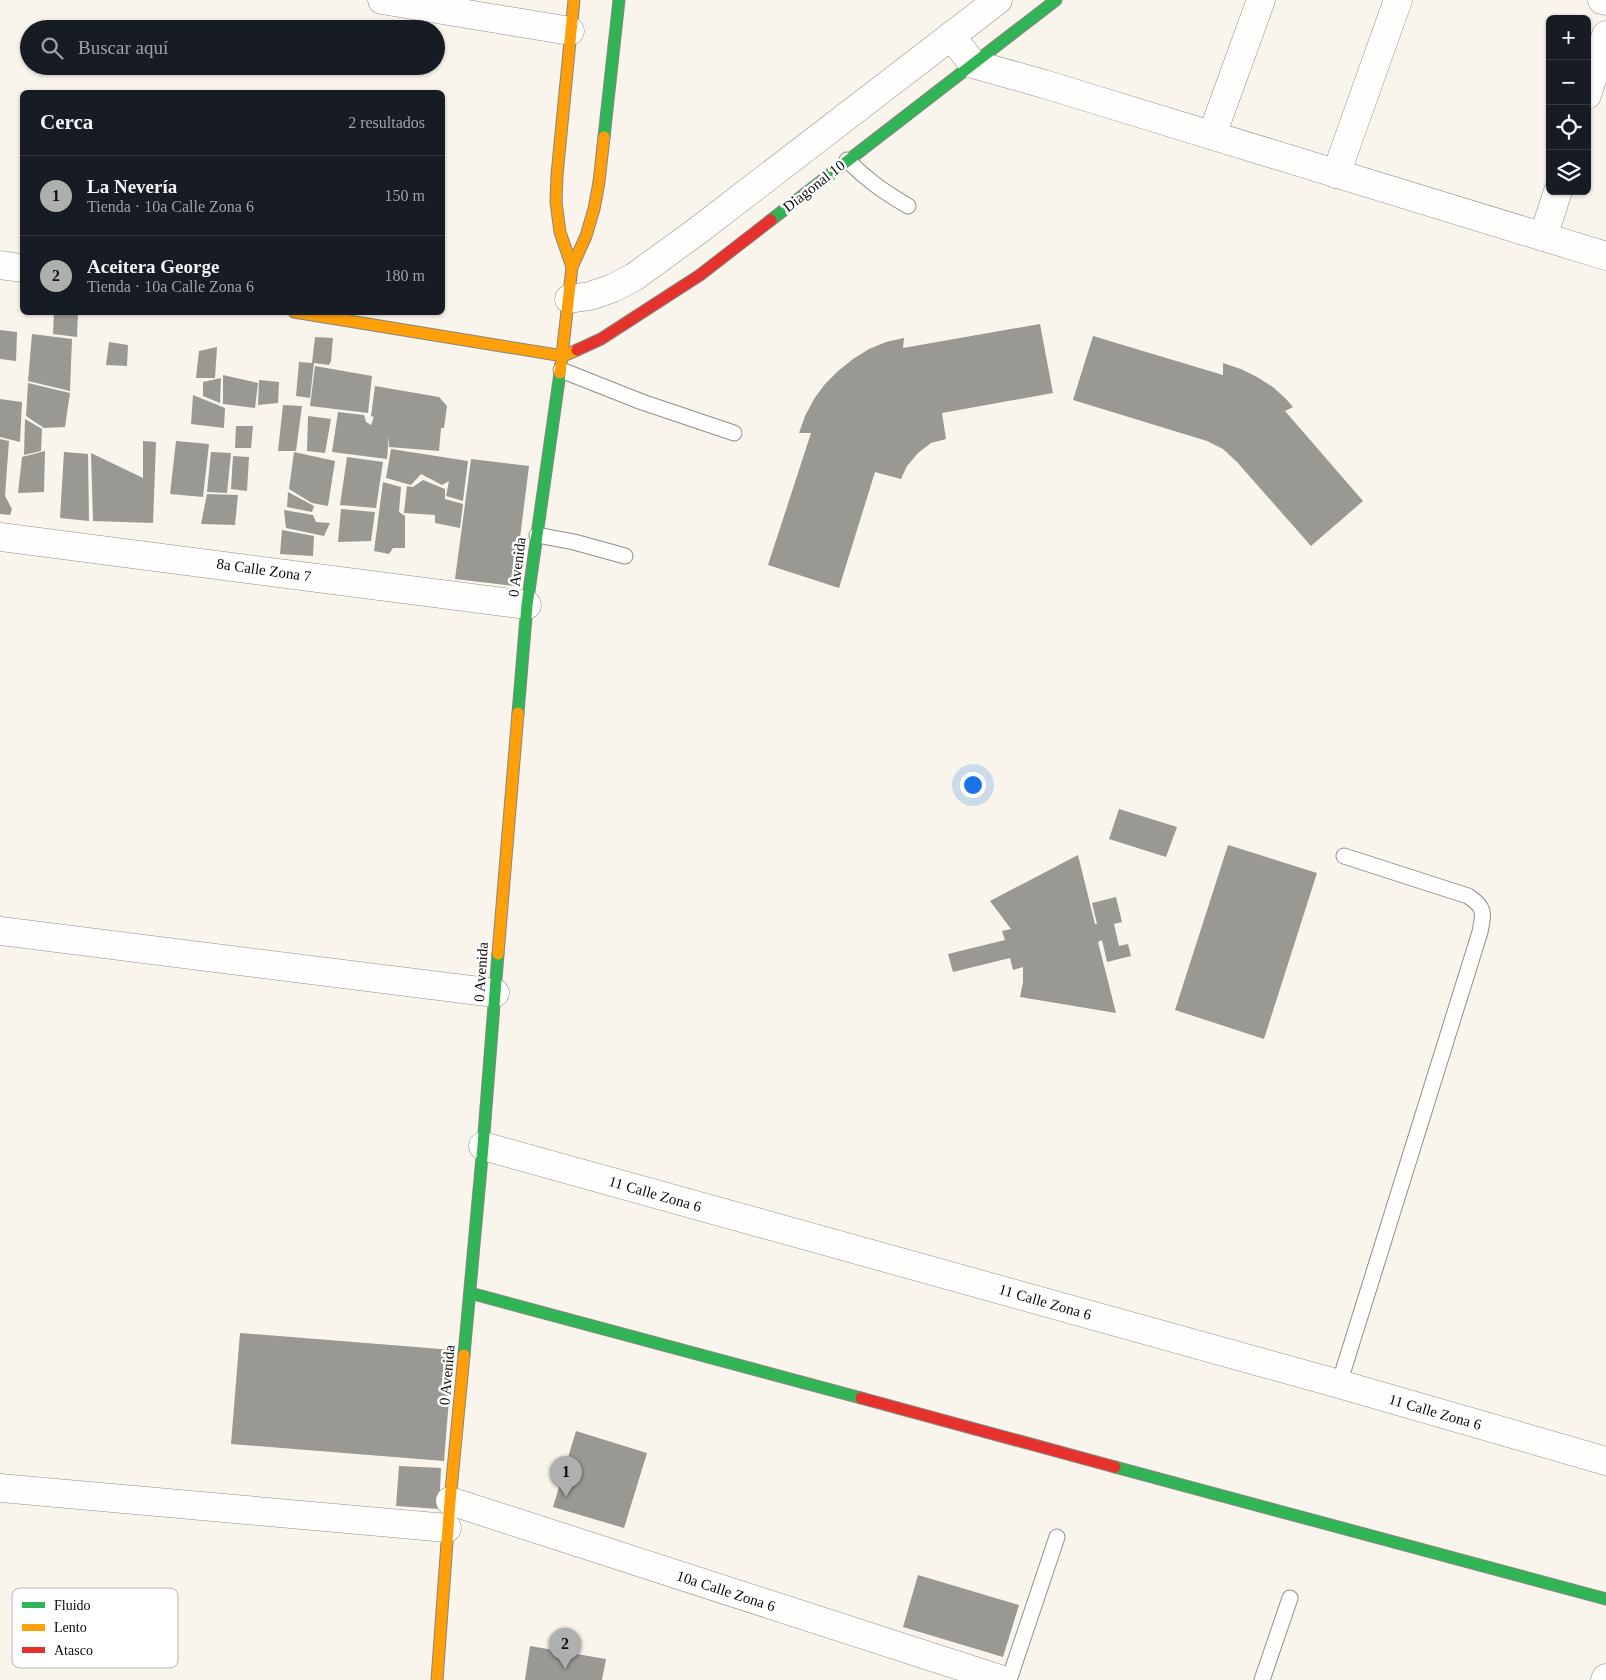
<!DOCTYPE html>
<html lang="es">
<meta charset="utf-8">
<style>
:root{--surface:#171b24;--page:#20242c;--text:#f1f3f6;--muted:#9ea1a6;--line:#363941;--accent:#aeafaf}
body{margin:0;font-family:"Times New Roman",serif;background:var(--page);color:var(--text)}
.controls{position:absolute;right:15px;top:15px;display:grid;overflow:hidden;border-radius:8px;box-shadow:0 1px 4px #0004}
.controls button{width:45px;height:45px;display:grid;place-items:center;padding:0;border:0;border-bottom:1px solid var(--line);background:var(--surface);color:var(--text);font:25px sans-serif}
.you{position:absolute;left:972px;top:784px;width:18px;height:18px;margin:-12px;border:4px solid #fff;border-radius:50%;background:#1a73e8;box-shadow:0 0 0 8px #1a73e833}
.badge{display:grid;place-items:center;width:32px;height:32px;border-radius:50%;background:var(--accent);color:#111;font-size:16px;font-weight:700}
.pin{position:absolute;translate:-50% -41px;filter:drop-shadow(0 1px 2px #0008)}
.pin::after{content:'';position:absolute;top:26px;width:18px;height:15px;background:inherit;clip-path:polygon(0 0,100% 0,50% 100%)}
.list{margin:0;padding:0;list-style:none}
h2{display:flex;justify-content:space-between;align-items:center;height:65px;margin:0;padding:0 20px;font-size:21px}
h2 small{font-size:16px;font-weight:400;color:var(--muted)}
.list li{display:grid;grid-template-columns:32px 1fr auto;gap:15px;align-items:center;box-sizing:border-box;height:80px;padding:0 20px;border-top:1px solid var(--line)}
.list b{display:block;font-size:19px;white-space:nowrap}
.list p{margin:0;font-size:16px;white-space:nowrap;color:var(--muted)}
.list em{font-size:16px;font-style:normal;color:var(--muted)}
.icon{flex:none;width:28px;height:28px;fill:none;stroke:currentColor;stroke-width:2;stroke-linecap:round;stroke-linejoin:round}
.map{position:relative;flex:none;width:1606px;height:1680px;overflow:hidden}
.search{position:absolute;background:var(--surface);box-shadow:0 1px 4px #0004;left:20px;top:20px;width:425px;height:55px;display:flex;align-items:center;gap:12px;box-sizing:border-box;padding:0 18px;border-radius:28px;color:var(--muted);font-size:19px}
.panel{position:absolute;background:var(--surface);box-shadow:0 1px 4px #0004;left:20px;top:90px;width:425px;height:225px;border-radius:8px}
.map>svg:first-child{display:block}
.building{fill:#9a9893}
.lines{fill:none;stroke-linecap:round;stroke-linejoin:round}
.lane-casing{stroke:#918f8b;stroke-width:17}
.street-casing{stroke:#918f8b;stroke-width:29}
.fast-casing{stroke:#888682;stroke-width:13}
.slow-casing{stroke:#888682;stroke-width:13}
.jam-casing{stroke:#888682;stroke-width:13}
.lane{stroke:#fefefc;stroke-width:15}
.street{stroke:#fefefc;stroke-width:28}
.fast{stroke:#30b455;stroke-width:11}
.slow{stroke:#ff9f0a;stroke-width:11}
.jam{stroke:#e5322d;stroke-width:11}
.labels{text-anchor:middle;stroke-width:5;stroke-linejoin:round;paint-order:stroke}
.street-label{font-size:15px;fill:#090909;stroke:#fff}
.key{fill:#fff;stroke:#b5b5b5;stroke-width:1}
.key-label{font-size:14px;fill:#090909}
</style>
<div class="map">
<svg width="1606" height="1680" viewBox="0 0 1606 1680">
<rect width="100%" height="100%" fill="#f9f5ec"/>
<g class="building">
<path d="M54 312 78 313 77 337 53 334Z"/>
<path d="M1040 324 1053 393 942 413 946 439 931 443 918 453 907 466 901 479 875 472 839 588 768 565 811 433H799L805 416 814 399 825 384 838 371 853 359 869 349 886 342 904 338 903 348Z"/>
<path d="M0 330 17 332 16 361 0 359Z"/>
<path d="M32 334 72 339 70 391 28 381Z"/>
<path d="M1093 336 1223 375V363L1241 369 1257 377 1273 387 1287 400 1293 407 1285 411 1363 501 1311 546 1237 462 1223 449 1207 441 1073 400Z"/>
<path d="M315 337 333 338 331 361 329 365 314 363 310 398 296 396 299 362 312 363Z"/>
<path d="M109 342 128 345 127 366 106 365Z"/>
<path d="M217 347 215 378H196L199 351Z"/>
<path d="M315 366 372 376 368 413 310 406Z"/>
<path d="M223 375 258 383 255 408 223 404Z"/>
<path d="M221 378 220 403 203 396V382Z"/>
<path d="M259 380 279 382 278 403 258 405Z"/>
<path d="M28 383 70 393 65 427 44 428 26 416Z"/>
<path d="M375 386 439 397 447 406 444 428H441L439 451 389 447V435L387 459 332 452 338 412 364 415 366 422 371 425 374 417 371 416Z"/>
<path d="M193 395 225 408 224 428 191 424Z"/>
<path d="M0 399 22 402 20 442 0 437Z"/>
<path d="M283 405 302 406 296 451H278Z"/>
<path d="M308 416 331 419 325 453 307 451Z"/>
<path d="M25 419 42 429 41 451 24 455Z"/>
<path d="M236 426H253L251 448H235Z"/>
<path d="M0 439 9 441 5 496 12 509 10 515 0 514Z"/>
<path d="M143 441 156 442 153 523 93 521 91 453 143 478Z"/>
<path d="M176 441 209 444 203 497 170 494Z"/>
<path d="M391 449 468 461 463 501 446 496 449 481 442 485 421 474 411 485 386 478Z"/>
<path d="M45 451 44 492 18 493 22 457Z"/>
<path d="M64 452 88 454 89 521 60 518Z"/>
<path d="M211 452 231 453 227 493 207 492Z"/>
<path d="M294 452 335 461 328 506 312 503 289 489Z"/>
<path d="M233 456 249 457 247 491 231 489Z"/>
<path d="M347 457 383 462 376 508 340 505Z"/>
<path d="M471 459 529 466 514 586 455 579Z"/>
<path d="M423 480 445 489V499L463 504 460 528 435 523V515L404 513 407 486 413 487Z"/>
<path d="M383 482 401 487 399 512 405 516V548H393L389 554 374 551Z"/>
<path d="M288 492 314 506 312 512 287 507Z"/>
<path d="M207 494 238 495 235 525 201 524Z"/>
<path d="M341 509 375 512 371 541 338 542Z"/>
<path d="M284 510 313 515 316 522 330 523 324 536 286 528Z"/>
<path d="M282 530 314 536 313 556 280 554Z"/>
<path d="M1119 809 1177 827 1166 857 1109 839Z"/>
<path d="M1228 845 1317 873 1264 1039 1175 1010Z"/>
<path d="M1078 855 1095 924H1097L1092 903 1116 897 1122 922 1114 924 1119 946 1128 944 1131 956 1107 962 1102 940 1098 942 1116 1013 1020 997 1023 982V967L1013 970 1010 958 953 972 948 954 1005 940 1002 931 1011 929 990 901Z"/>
<path d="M240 1333 453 1350 444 1461 231 1444Z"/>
<path d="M576 1431 647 1453 624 1528 553 1507Z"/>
<path d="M399 1466 441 1468 439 1509 396 1506Z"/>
<path d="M918 1575 1019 1605 1003 1657 903 1627Z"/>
<path d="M530 1646 606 1659 602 1680H525Z"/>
</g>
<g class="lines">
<g class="lane-casing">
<g id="lane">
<path d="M847 160C867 180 884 192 908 206"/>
<path d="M561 370 642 402 734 433"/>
<path d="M537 535 574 542 625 556"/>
<path d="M1339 1384 1480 932C1484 912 1485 907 1468 896L1344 856"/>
<path d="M1009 1680 1057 1537"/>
<path d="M1262 1680 1290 1598"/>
</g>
</g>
<g class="street-casing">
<g id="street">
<path d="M382 0 570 31"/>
<path d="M1602 0 1606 1"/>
<path d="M951 36 973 64 1044 84 1606 256"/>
<path d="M1587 95 1606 35"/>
<path d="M1212 135 1261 0"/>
<path d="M1336 174 1398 0"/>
<path d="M1543 237 1558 191"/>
<path d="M0 265 22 268"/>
<path d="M569 299 590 296 613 288 634 277 696 232 998 0"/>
<path d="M0 537 527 605"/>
<path d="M0 931 495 993"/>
<path d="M483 1146 1339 1384 1606 1461"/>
<path d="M0 1488 447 1528"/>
<path d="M450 1501 1003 1680"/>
<path d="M1605 1680 1606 1678"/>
</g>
</g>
<g class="fast-casing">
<g id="fast">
<path d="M604 137 619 0"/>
<path d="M771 220 1056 0"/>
<path d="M518 713 527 605 560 373"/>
<path d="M470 1293 861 1398"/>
<path d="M464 1355 483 1146 498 954"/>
<path d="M1115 1467 1606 1599"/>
</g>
</g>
<g class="slow-casing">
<g id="slow">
<path d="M572 267 560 232 556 202 557 175 574 0"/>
<path d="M294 312 563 356 577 350"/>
<path d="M560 373 572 267 586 236 594 209 599 182 604 137"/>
<path d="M498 954 518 713"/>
<path d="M437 1680 450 1501 464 1355"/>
</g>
</g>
<g class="jam-casing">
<g id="jam">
<path d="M577 350 601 339 700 275 771 220"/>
<path d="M861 1398 1115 1467"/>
</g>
</g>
<use href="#lane" class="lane"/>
<use href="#street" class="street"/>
<use href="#fast" class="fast"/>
<use href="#slow" class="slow"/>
<use href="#jam" class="jam"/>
</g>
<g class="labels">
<g class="street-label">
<text transform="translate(814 186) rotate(-38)" y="5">Diagonal 10</text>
<text transform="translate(517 567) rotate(-83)" y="5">0 Avenida</text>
<text transform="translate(264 570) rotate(8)" y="5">8a Calle Zona 7</text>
<text transform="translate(481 972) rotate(-86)" y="5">0 Avenida</text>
<text transform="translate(655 1194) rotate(16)" y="5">11 Calle Zona 6</text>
<text transform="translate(1045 1302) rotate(16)" y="5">11 Calle Zona 6</text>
<text transform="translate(447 1375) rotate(-85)" y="5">0 Avenida</text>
<text transform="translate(1435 1412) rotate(16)" y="5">11 Calle Zona 6</text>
<text transform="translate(726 1591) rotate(18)" y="5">10a Calle Zona 6</text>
</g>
</g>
<rect x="12" y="1588" width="166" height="80" rx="8" class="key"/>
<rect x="22" y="1602" width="23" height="6" fill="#30b455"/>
<rect x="22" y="1624" width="23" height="7" fill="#ff9f0a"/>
<rect x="22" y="1647" width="23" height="6" fill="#e5322d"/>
<g class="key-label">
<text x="54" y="1610">Fluido</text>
<text x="54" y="1632">Lento</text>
<text x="54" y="1655">Atasco</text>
</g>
</svg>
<div class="controls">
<button>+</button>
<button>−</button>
<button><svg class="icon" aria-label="locate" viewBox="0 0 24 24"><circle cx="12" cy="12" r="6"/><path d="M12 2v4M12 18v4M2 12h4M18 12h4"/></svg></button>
<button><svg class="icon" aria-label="layers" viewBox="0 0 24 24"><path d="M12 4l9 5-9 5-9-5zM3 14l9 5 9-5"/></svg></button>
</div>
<div class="you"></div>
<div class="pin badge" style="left:566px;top:1497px">1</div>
<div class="pin badge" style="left:565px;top:1669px">2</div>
<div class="search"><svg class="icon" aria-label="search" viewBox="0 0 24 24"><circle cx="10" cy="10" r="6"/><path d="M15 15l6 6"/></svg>Buscar aquí</div>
<section class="panel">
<h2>Cerca<small>2 resultados</small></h2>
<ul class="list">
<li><span class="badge">1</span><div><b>La Nevería</b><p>Tienda · 10a Calle Zona 6</p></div><em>150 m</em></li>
<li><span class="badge">2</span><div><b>Aceitera George</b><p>Tienda · 10a Calle Zona 6</p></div><em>180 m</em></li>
</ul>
</section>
</div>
